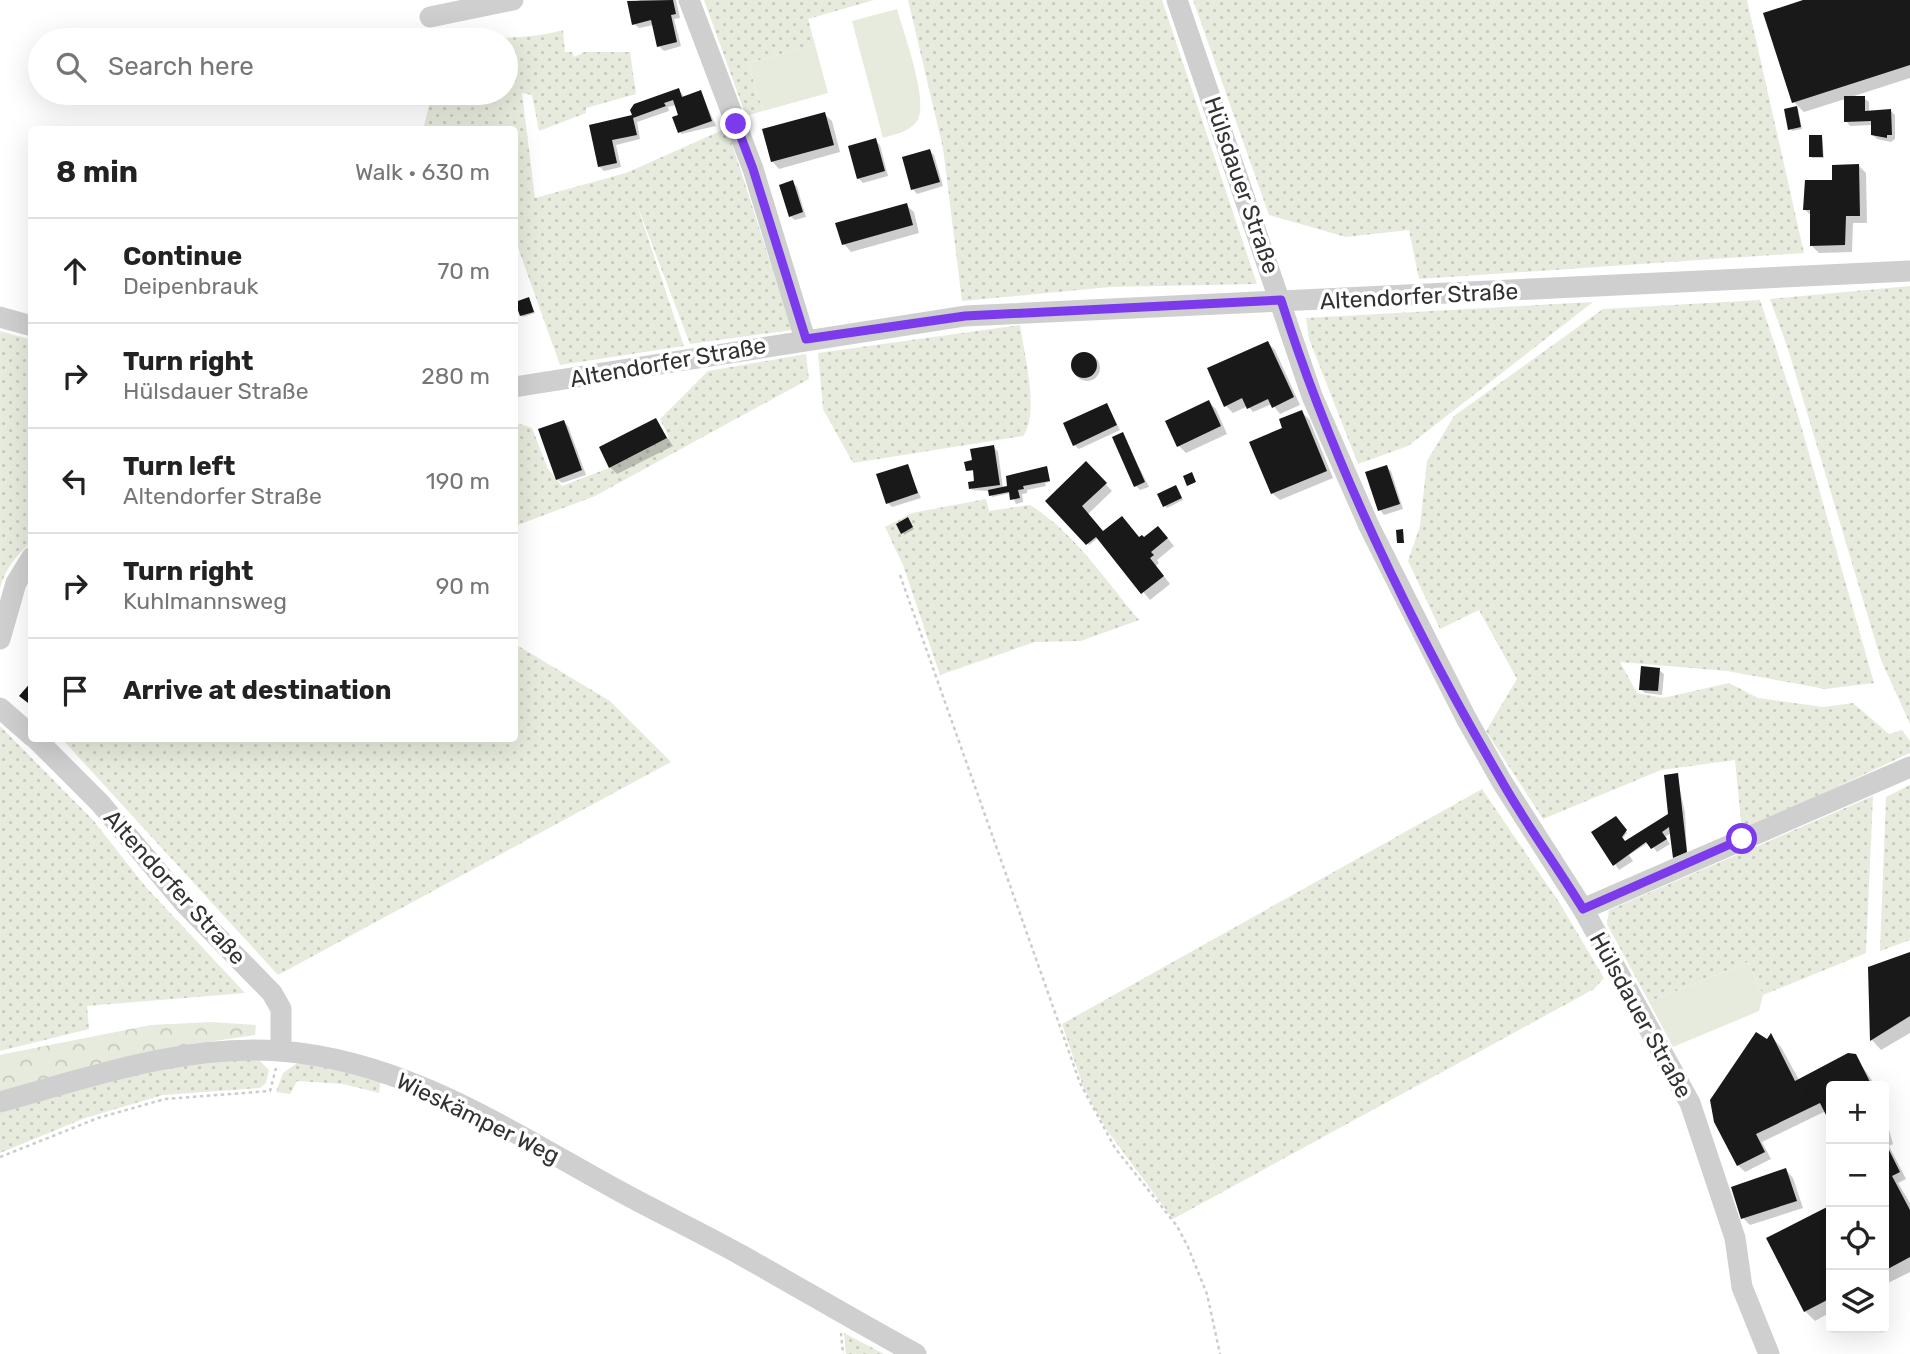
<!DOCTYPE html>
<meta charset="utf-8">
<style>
:root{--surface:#fff;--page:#f6f6f6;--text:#222;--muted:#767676;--line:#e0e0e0}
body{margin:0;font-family:Rubik,sans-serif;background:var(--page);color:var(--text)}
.controls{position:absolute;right:21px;bottom:21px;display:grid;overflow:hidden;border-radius:7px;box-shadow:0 7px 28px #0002}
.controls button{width:63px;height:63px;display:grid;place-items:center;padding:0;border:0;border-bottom:2px solid var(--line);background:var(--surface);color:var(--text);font:35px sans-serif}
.stop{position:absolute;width:21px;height:21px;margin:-16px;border:5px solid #7c3aed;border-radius:50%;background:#fff}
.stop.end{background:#7c3aed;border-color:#fff;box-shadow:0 2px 7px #0008}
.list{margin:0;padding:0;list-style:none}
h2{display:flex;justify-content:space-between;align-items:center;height:91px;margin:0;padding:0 28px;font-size:30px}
h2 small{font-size:23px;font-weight:400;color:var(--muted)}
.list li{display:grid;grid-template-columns:46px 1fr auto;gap:21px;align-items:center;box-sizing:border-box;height:105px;padding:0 28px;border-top:2px solid var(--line)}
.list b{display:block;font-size:26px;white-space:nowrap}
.list p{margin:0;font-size:23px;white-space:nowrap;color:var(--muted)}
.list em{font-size:23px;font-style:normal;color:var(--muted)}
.icon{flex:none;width:38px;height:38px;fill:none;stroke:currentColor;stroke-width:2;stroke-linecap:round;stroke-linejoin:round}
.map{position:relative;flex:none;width:1910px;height:1354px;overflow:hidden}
.search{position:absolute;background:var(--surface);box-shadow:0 7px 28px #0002;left:28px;top:28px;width:490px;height:77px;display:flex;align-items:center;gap:18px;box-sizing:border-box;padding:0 24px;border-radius:38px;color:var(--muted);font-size:26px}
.panel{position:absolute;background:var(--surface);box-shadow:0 7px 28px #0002;left:28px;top:126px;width:490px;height:616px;border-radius:7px}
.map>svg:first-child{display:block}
.grass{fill:url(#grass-dots)}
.forest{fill:url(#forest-crowns)}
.pitch{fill:#e6ebdd}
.shadow{fill:#0003}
.building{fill:#191919}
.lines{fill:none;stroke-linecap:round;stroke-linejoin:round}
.path{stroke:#ccc;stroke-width:2.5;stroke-dasharray:3.5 3.5;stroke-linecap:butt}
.minor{stroke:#cfcfcf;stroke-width:21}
.route{stroke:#7c3aed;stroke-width:9}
.labels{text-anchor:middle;stroke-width:7;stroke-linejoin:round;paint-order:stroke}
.street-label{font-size:23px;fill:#323232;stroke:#fff}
</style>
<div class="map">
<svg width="1910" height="1354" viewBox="0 0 1910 1354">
<defs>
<pattern id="grass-dots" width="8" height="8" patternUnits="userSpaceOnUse" patternTransform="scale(1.75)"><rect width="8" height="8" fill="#e6ebdd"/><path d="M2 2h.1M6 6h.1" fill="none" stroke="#c6cabe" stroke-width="1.8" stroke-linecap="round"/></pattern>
<pattern id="forest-crowns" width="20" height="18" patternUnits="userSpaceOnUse" patternTransform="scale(1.75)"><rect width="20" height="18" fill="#e6ebdd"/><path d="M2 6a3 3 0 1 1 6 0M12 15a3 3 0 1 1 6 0" fill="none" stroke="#c6cabe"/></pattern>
</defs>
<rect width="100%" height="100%" fill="#fff"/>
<g class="grass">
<path d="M704 0H874L808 19 815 45 748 63 763 111 746 116Z"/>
<path d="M908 0H1162L1257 284 1110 287 962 301 943 148Z"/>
<path d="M1193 0H1747L1804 253 1419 279 1409 230 1346 237 1269 215Z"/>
<path d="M563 30 565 52H572L574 57 584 52H630L636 94 586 108V113L539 131 532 95 522 93 535 198 626 173 727 128 792 330 690 344 637 205 684 346 560 365 515 239 514 130H423L432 93H506V40H432C476 36 520 42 563 30Z"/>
<path d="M1910 286V724L1881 660 1788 349 1770 299Z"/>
<path d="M1760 300 1798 415 1874 683 1825 689 1727 671 1620 662 1637 693 1663 698 1729 683 1758 698 1823 707 1853 703 1889 734 1902 730 1910 741V753L1742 831 1735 760 1661 770 1543 819 1486 731 1517 679 1479 610 1440 629 1408 561 1420 526 1427 461 1454 416 1603 309Z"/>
<path d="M1593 302 1408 446 1358 464 1309 339 1306 318Z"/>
<path d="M1020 325C1024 353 1040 414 1023 436L853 463 823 409 818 353Z"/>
<path d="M0 331 32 340 31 543C15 556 6 568 0 588Z"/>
<path d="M806 354 809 379 595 496 515 526 514 422 532 428 548 469 562 486 609 468 669 437 660 419 708 371Z"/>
<path d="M986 499 989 511 1030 505C1074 532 1106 581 1139 620L1081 641 1035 642 940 675 903 565 885 527 912 513Z"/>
<path d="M515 644 610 701 671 762 278 975 62 739 514 738Z"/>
<path d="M0 726 93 820 145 886 245 993 87 1006 89 1029 0 1051Z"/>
<path d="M1910 785V940L1880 951 1886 797Z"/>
<path d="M1482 789 1559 902 1604 978 1594 989 1173 1219 1106 1129 1084 1089 1062 1024Z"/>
<path d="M1873 796 1866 953 1763 995 1748 962 1649 1002 1607 924 1609 910Z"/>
<path d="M258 1059 269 1070 266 1083 260 1088 163 1095 85 1118 0 1153V1111L185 1062Z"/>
<path d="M300 1061 381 1078 379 1093 343 1084 297 1081 290 1094 276 1092 283 1073Z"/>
<path d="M844 1333 884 1354H846Z"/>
</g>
<path class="forest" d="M211 1022 256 1025 255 1035 201 1043 0 1091V1055L4 1054 151 1025Z"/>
<g class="pitch">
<path d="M897 9C903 31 930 104 917 121 909 132 895 134 883 138L852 21Z"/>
<path d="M815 45 828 93 763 111 748 63Z"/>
<path d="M1748 962 1763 995 1759 1011 1673 1047 1649 1002Z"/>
</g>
<g class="shadow">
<path d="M641 0H676L680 18 674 19 681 46 664 51 659 46 654 25 639 28 634 24 629 3Z"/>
<path d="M1809 0H1910V78L1851 97 1864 98 1869 102V113L1891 111 1895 115V139L1891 142 1877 139 1872 134V125L1850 126 1846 121 1845 99 1804 112 1794 102Z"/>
<path d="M679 90 685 98 701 92 716 126 681 134 676 105 668 107 669 111 637 122 640 139 616 145 621 167 604 171 599 166 591 126 634 117Z"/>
<path d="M1798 108 1802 129 1792 131 1786 111Z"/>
<path d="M824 114 832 121 840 152 779 169 772 161Z"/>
<path d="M1822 137 1824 158H1812L1811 156Z"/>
<path d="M875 140 880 145 888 176 863 183 858 178Z"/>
<path d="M930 151 934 155 943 186 917 194 913 189Z"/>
<path d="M1859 166 1866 173 1867 223H1853L1852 252 1819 253 1812 246V216L1805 210 1834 182Z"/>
<path d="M792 182 797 187 806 217 795 220 790 216Z"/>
<path d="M906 205 914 212 919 233 851 252 844 244Z"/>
<path d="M529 299 535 313 523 317 521 315Z"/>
<path d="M1268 343 1275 350 1300 405 1280 414 1272 404 1253 412 1248 406 1233 413 1226 406Z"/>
<circle cx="1087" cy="368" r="13"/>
<path d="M1208 402 1216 409 1227 434 1186 453 1179 446Z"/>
<path d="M1107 405 1120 430 1079 449 1074 445Z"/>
<path d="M1301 412 1309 419 1333 478 1280 500 1272 493 1284 429Z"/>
<path d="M656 421 673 446 617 474 610 467Z"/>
<path d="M564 422 568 426 586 475 562 483 557 479Z"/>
<path d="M994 447 998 452 1003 488 1047 468 1050 482 1045 483 1046 486 1027 490V493L1022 494 1023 502 1016 504 1011 493 992 497 990 491 972 490 975 471H967Z"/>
<path d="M1129 447 1149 487 1140 490 1136 486Z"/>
<path d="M1086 464 1112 491 1088 514 1103 533 1140 539 1165 535 1174 546 1157 560 1159 563 1156 566 1170 584 1150 600 1098 538 1089 545 1047 501Z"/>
<path d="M907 466 921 498 892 507 888 503Z"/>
<path d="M1386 467 1391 471 1403 509 1384 515 1380 510 1368 473Z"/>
<path d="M1177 489 1183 500 1167 508 1165 506Z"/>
<path d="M909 521 914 529 904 535 903 533Z"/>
<path d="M1659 670 1664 674 1662 695 1645 693 1641 689Z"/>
<path d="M1677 775 1685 813 1687 854 1675 857 1671 833 1665 837 1670 844 1657 852 1649 842 1629 855 1633 861 1619 870 1593 832 1616 818 1627 833 1622 839 1625 843 1670 815Z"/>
<path d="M1910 954V1033L1881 1050 1872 1040 1870 969Z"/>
<path d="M1772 1037 1781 1047 1799 1080 1855 1056 1876 1086H1831V1121L1826 1111 1762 1142 1771 1159 1745 1172 1738 1165Z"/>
<path d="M1884 1112 1893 1144 1889 1146 1906 1179 1898 1183 1910 1203V1272L1884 1285Z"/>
<path d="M1786 1170 1793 1178 1803 1208 1750 1225 1743 1218Z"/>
<path d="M1831 1206V1312L1815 1321 1805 1311 1768 1239Z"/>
</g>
<g class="building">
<path d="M673 0 676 14 671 15 677 42 657 47 651 20 632 25 627 1Z"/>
<path d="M1803 0H1910V65L1792 103 1763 13Z"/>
<path d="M679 88 682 97 701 90 712 121 678 133 672 117 678 115 673 100 664 103 666 106 633 118 637 135 612 140 617 163 598 167 589 125 632 115 630 110 634 104Z"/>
<path d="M1844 96H1865V111L1891 109 1892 135H1887V138L1871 135V121L1844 122Z"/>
<path d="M1797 106 1801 127 1788 130 1784 109Z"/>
<path d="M825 112 834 145 771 162 762 129Z"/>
<path d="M1809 135H1822L1823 157H1809Z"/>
<path d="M876 138 885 171 857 179 848 146Z"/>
<path d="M930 149 940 182 911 190 902 157Z"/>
<path d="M1859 164 1860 216H1846L1845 245 1810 246V210H1803L1805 180H1832V165Z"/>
<path d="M793 180 803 212 789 217 779 185Z"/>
<path d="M907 203 913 225 842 245 835 223Z"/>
<path d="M529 297 534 312 520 316 515 302Z"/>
<path d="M1268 341 1294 397 1272 408 1268 399 1247 409 1242 398 1224 407 1207 368Z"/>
<circle cx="1084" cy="365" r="13"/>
<path d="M1209 400 1221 426 1177 447 1165 421Z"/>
<path d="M1107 403 1117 425 1073 446 1063 423Z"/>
<path d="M1302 410 1327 471 1271 494 1249 442 1282 428 1279 419Z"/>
<path d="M656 418 667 438 609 468 599 447Z"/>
<path d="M564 420 582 470 556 480 538 429Z"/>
<path d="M1123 432 1145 482 1134 487 1112 437Z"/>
<path d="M994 445 1000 485 969 489 968 482 974 481 973 470 966 471 964 462 972 460 970 449Z"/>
<path d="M1086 461 1107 483 1082 506 1103 531 1122 516 1139 537 1142 535 1144 537 1158 526 1168 538 1151 552 1154 555 1150 558 1164 576 1141 594 1096 537 1086 545 1045 501Z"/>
<path d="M908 464 918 493 886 504 876 474Z"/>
<path d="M1387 465 1400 504 1378 511 1365 472Z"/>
<path d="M1047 466 1050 481 1023 486 1024 489 1018 490 1020 498 1010 500 1009 492 989 496 988 490 1007 486 1006 476Z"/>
<path d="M1192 472 1196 482 1187 486 1183 476Z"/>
<path d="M1176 485 1182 498 1163 507 1157 494Z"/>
<path d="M908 517 913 527 901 534 896 524Z"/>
<path d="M1403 529 1404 543H1397L1396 530Z"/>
<path d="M1641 666 1660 668 1658 691 1639 690Z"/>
<path d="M32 681V706L19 696Z"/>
<path d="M1678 773 1687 852 1673 858 1669 827 1662 832 1667 839 1651 849 1646 842 1613 866 1591 832 1616 816 1627 830 1622 837 1625 841 1668 814 1664 775Z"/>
<path d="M1910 952V1016L1870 1041 1868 967Z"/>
<path d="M1756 1032 1767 1039 1771 1033 1795 1081 1848 1053 1856 1054 1872 1086H1831V1125L1820 1103 1756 1134 1765 1152 1737 1166 1714 1122 1710 1100Z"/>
<path d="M1884 1140 1900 1172 1892 1176 1910 1210V1257L1884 1271Z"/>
<path d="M1786 1168 1797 1201 1741 1219 1731 1187Z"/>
<path d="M1831 1205V1298L1804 1312 1766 1238Z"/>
</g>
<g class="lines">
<g class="path">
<path d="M900 575 1080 1083 1115 1148 1177 1226 1188 1247 1207 1294 1220 1354"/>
<path d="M0 1157 98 1118 165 1099 270 1091 276 1068"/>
<path d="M841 1333 843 1354"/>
</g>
<g class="minor">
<path d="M689 0 753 169 805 339"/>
<path d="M1177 0 1312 396 1369 526 1466 718 1502 782 1583 909 1690 1103 1735 1238 1742 1287 1769 1354"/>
<path d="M430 17 513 0"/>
<path d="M0 317 32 326"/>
<path d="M514 387 965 316 1910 271"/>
<path d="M0 639 16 583 32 557"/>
<path d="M0 708 32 736"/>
<path d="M35 738 100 803 185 904 272 993 281 1009V1051"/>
<path d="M1583 909 1910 767"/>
<path d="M0 1102C90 1077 185 1044 280 1051 402 1060 505 1128 610 1186 653 1210 698 1231 741 1255 800 1288 857 1322 916 1354"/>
</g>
</g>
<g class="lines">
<path class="route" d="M736 124 753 169 806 339 965 316 1281 300C1334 467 1412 627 1500 778 1525 823 1556 865 1583 909L1742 839"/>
</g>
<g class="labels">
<g class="street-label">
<text transform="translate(1242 185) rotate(71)" y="8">Hülsdauer Straße</text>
<text transform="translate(1419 296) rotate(-3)" y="8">Altendorfer Straße</text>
<text transform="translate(668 362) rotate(-10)" y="8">Altendorfer Straße</text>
<text transform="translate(175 887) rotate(48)" y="8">Altendorfer Straße</text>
<text transform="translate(1641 1015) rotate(61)" y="8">Hülsdauer Straße</text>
<text transform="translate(478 1118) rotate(26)" y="8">Wieskämper Weg</text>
</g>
</g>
</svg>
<div class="controls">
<button>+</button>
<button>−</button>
<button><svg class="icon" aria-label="locate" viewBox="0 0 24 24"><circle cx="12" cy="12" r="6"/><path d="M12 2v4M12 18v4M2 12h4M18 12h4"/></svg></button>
<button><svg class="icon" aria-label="layers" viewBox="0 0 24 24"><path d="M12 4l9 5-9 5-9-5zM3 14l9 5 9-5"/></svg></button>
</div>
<div class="stop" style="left:1742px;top:839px"></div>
<div class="stop end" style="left:736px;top:124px"></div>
<div class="search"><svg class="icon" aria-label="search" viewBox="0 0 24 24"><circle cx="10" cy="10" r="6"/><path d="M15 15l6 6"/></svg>Search here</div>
<section class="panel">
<h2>8 min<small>Walk · 630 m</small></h2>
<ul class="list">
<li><svg class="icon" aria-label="ahead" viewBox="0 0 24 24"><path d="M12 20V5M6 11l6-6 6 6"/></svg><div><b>Continue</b><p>Deipenbrauk</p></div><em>70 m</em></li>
<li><svg class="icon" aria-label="right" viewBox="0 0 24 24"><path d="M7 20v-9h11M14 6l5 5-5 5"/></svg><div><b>Turn right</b><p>Hülsdauer Straße</p></div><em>280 m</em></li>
<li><svg class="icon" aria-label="left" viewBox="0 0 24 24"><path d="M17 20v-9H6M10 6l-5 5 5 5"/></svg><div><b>Turn left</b><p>Altendorfer Straße</p></div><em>190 m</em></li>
<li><svg class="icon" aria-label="right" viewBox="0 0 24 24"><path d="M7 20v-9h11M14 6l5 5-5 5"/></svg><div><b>Turn right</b><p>Kuhlmannsweg</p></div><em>90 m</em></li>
<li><svg class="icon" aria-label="arrive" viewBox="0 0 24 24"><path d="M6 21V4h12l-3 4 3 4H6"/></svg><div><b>Arrive at destination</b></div></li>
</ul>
</section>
</div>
